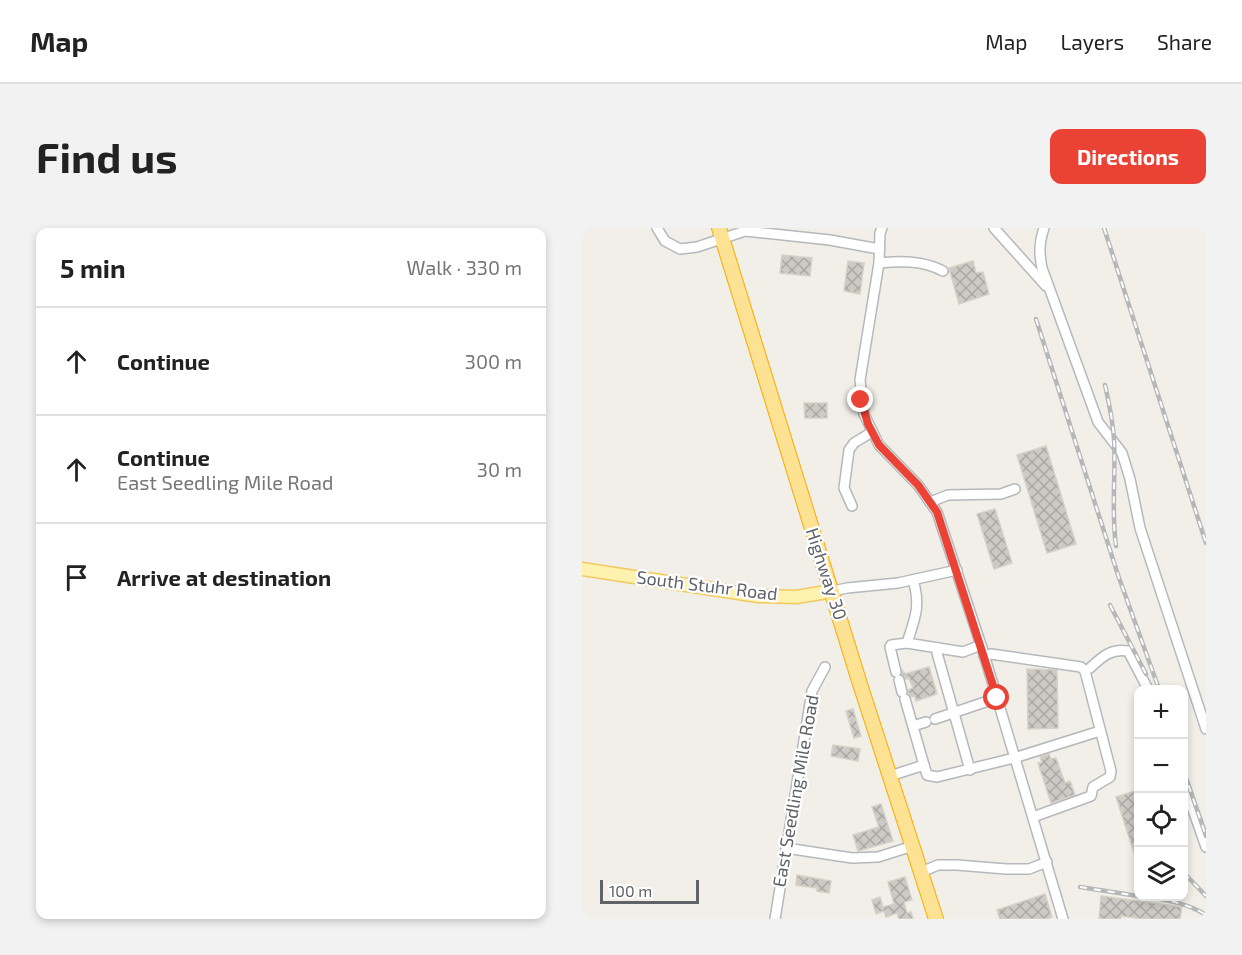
<!DOCTYPE html>
<meta charset="utf-8">
<style>
:root{--surface:#fff;--page:#f2f2f2;--text:#222;--muted:#767676;--line:#e0e0e0;--accent:#ea4335}
body{margin:0;font-family:"Exo 2",sans-serif;background:var(--page);color:var(--text)}
.controls{position:absolute;right:18px;bottom:18px;display:grid;overflow:hidden;border-radius:12px;box-shadow:0 3px 9px #0003}
.controls button{width:54px;height:54px;display:grid;place-items:center;padding:0;border:0;border-bottom:2px solid var(--line);background:var(--surface);color:var(--text);font:30px sans-serif}
.scale{position:absolute;left:18px;bottom:15px;width:99px;box-sizing:border-box;padding-left:6px;border:3px solid #5f6368;border-top:0;font-size:16px;line-height:21px;white-space:nowrap;color:#5f6368;-webkit-text-stroke:4px #fff;paint-order:stroke}
.stop{position:absolute;width:18px;height:18px;margin:-14px;border:4px solid #ea4335;border-radius:50%;background:#fff}
.stop.end{background:#ea4335;border-color:#fff;box-shadow:0 2px 6px #0008}
.list{margin:0;padding:0;list-style:none}
h2{display:flex;justify-content:space-between;align-items:center;height:78px;margin:0;padding:0 24px;font-size:26px}
h2 small{font-size:20px;font-weight:400;color:var(--muted)}
.list li{display:grid;grid-template-columns:39px 1fr auto;gap:18px;align-items:center;box-sizing:border-box;height:108px;padding:0 24px;border-top:2px solid var(--line)}
.list b{display:block;font-size:22px;white-space:nowrap}
.list p{margin:0;font-size:20px;white-space:nowrap;color:var(--muted)}
.list em{font-size:20px;font-style:normal;color:var(--muted)}
.icon{flex:none;width:33px;height:33px;fill:none;stroke:currentColor;stroke-width:2;stroke-linecap:round;stroke-linejoin:round}
.map{position:relative;flex:none;width:624px;height:691px;overflow:hidden;border-radius:12px}
header{display:flex;align-items:center;gap:36px;box-sizing:border-box;height:84px;padding:0 30px;background:var(--surface);border-bottom:2px solid var(--line)}
header strong{font-size:28px}
nav{display:flex;gap:33px;margin-inline-start:auto;font-size:21px}
.intro{display:flex;align-items:center;justify-content:space-between;box-sizing:border-box;height:144px;padding:0 36px}
h1{margin:0;font-size:42px}
.button{padding:15px 27px;border-radius:12px;background:var(--accent);color:#fff;font-size:21px;font-weight:700}
main{display:flex;gap:36px;padding:0 36px}
aside{flex:1;background:var(--surface);border-radius:12px;box-shadow:0 3px 9px #0003}
.map>svg:first-child{display:block}
.building{fill:url(#building-cross-hatch);stroke:#d6d1c6;stroke-width:1.5}
.lines{fill:none;stroke-linecap:round;stroke-linejoin:round}
.minor-casing{stroke:#b5b8bc;stroke-width:12}
.major-casing{stroke:#f2c960;stroke-width:15}
.highway-casing{stroke:#f9ab00;stroke-width:16}
.minor{stroke:#fff;stroke-width:9}
.major{stroke:#fff2af;stroke-width:12}
.highway{stroke:#fde293;stroke-width:14}
.rail-casing{stroke:#b6b7b8;stroke-width:4.5}
.rail{stroke:#fff;stroke-width:2;stroke-dasharray:7;stroke-linecap:butt}
.route{stroke:#ea4335;stroke-width:8}
.labels{text-anchor:middle;stroke-width:4.5;stroke-linejoin:round;paint-order:stroke}
.street-label{font-size:18px;fill:#5f6368;stroke:#fff}
</style>
<header>
<strong>Map</strong>
<nav><a>Map</a><a>Layers</a><a>Share</a></nav>
</header>
<div class="intro"><h1>Find us</h1><a class="button">Directions</a></div>
<main>
<aside>
<h2>5 min<small>Walk · 330 m</small></h2>
<ul class="list">
<li><svg class="icon" aria-label="ahead" viewBox="0 0 24 24"><path d="M12 20V5M6 11l6-6 6 6"/></svg><div><b>Continue</b></div><em>300 m</em></li>
<li><svg class="icon" aria-label="ahead" viewBox="0 0 24 24"><path d="M12 20V5M6 11l6-6 6 6"/></svg><div><b>Continue</b><p>East Seedling Mile Road</p></div><em>30 m</em></li>
<li><svg class="icon" aria-label="arrive" viewBox="0 0 24 24"><path d="M6 21V4h12l-3 4 3 4H6"/></svg><div><b>Arrive at destination</b></div></li>
</ul>
</aside>
<div class="map">
<svg width="624" height="691" viewBox="0 0 624 691">
<defs>
<pattern id="building-cross-hatch" width="8" height="8" patternUnits="userSpaceOnUse" patternTransform="scale(1.5)"><rect width="8" height="8" fill="#cccac5"/><path d="M0 0l8 8M0 8l8-8" fill="none" stroke="#a9a8a4"/></pattern>
</defs>
<rect width="100%" height="100%" fill="#f1efe8"/>
<g class="building">
<path d="M200 27 230 30 228 48 198 45Z"/>
<path d="M266 33 282 35 278 66 262 63Z"/>
<path d="M391 33 394 45 401 44 407 66 377 76 367 40Z"/>
<path d="M222 175H245V190H223Z"/>
<path d="M464 218 494 316 465 325 435 227Z"/>
<path d="M413 281 430 335 412 341 395 286Z"/>
<path d="M347 439 355 466 334 473 333 468 329 469 327 465 326 462 331 460 327 450 324 451 320 446V442L323 446Z"/>
<path d="M445 441 475 442 476 500 446 501Z"/>
<path d="M271 481 279 508 272 510 264 483Z"/>
<path d="M251 517 278 521 276 533 249 528Z"/>
<path d="M467 526 469 531 474 530 483 555 488 553 493 567 469 575 456 535 460 534 458 529Z"/>
<path d="M556 562V633L555 634 534 569Z"/>
<path d="M299 576 311 613 276 623 271 607 297 599 290 579Z"/>
<path d="M215 647 249 653 247 665 235 663V660L214 657Z"/>
<path d="M323 649 330 672 322 674 325 685 329 684 331 691H317L315 685 304 689 302 683 294 686 290 672 298 669 301 679 312 676 306 654Z"/>
<path d="M463 666 470 689 464 691H418L415 682Z"/>
<path d="M519 668 600 679 598 691H562L539 688V691H517Z"/>
</g>
<g class="lines">
<g class="minor-casing">
<g id="minor">
<path d="M75 0 83 13 98 21 115 19 163 3 248 12 297 21"/>
<path d="M300 0 298 5 297 35 278 152 282 186 297 217 336 257 355 284 401 423 481 691"/>
<path d="M412 0 464 58"/>
<path d="M462 0C457 15 457 25 460 40L516 194 540 225 548 251 558 300 624 501"/>
<path d="M297 35C319 33 340 32 361 43"/>
<path d="M348 274 366 267 419 266 433 261"/>
<path d="M270 278 262 260 267 222 272 215 290 204"/>
<path d="M251 363 265 360 316 355 375 342"/>
<path d="M325 415 381 424 399 417"/>
<path d="M356 420 355 425 388 542"/>
<path d="M402 428 409 426 499 439 503 443 529 543 528 549 511 559 509 568 451 589"/>
<path d="M508 440C520 429 529 420 546 423L566 461"/>
<path d="M314 444 308 419 309 417 325 415C333 390 339 378 331 352"/>
<path d="M317 452 320 464"/>
<path d="M323 471 342 537"/>
<path d="M353 491 415 470"/>
<path d="M331 498 344 494"/>
<path d="M308 548 342 537 345 547 355 549 432 530 518 503"/>
<path d="M602 556 624 619"/>
<path d="M204 620 270 630 296 629 331 618"/>
<path d="M339 644 356 637H375L424 641H447L465 634"/>
<path d="M193 691 230 463 243 439"/>
</g>
</g>
<g class="major-casing">
<path id="major" d="M0 341 176 368 214 369 251 363"/>
</g>
<g class="highway-casing">
<path id="highway" d="M137 0 277 453 354 691"/>
</g>
<use href="#minor" class="minor"/>
<use href="#major" class="major"/>
<use href="#highway" class="highway"/>
<g class="rail-casing">
<g id="rail">
<path d="M522 0 624 315"/>
<path d="M454 91 536 347 577 461"/>
<path d="M523 157C527 175 531 193 532 212 534 247 529 283 534 318"/>
<path d="M528 377 564 446"/>
<path d="M602 544 624 608"/>
<path d="M602 645 624 668"/>
<path d="M498 659 556 668"/>
<path d="M562 668C584 672 605 675 624 687"/>
</g>
</g>
<use href="#rail" class="rail"/>
</g>
<g class="lines">
<path class="route" d="M279 172 286 196 297 217 336 257 355 284 415 470"/>
</g>
<g class="labels">
<g class="street-label">
<text transform="translate(244 346) rotate(72)" y="6">Highway 30</text>
<text transform="translate(125 358) rotate(7)" y="6">South Stuhr Road</text>
<text transform="translate(214 563) rotate(-80)" y="6">East Seedling Mile Road</text>
</g>
</g>
</svg>
<div class="controls">
<button>+</button>
<button>−</button>
<button><svg class="icon" aria-label="locate" viewBox="0 0 24 24"><circle cx="12" cy="12" r="6"/><path d="M12 2v4M12 18v4M2 12h4M18 12h4"/></svg></button>
<button><svg class="icon" aria-label="layers" viewBox="0 0 24 24"><path d="M12 4l9 5-9 5-9-5zM3 14l9 5 9-5"/></svg></button>
</div>
<div class="scale">100 m</div>
<div class="stop" style="left:415px;top:470px"></div>
<div class="stop end" style="left:279px;top:172px"></div>
</div>
</main>
